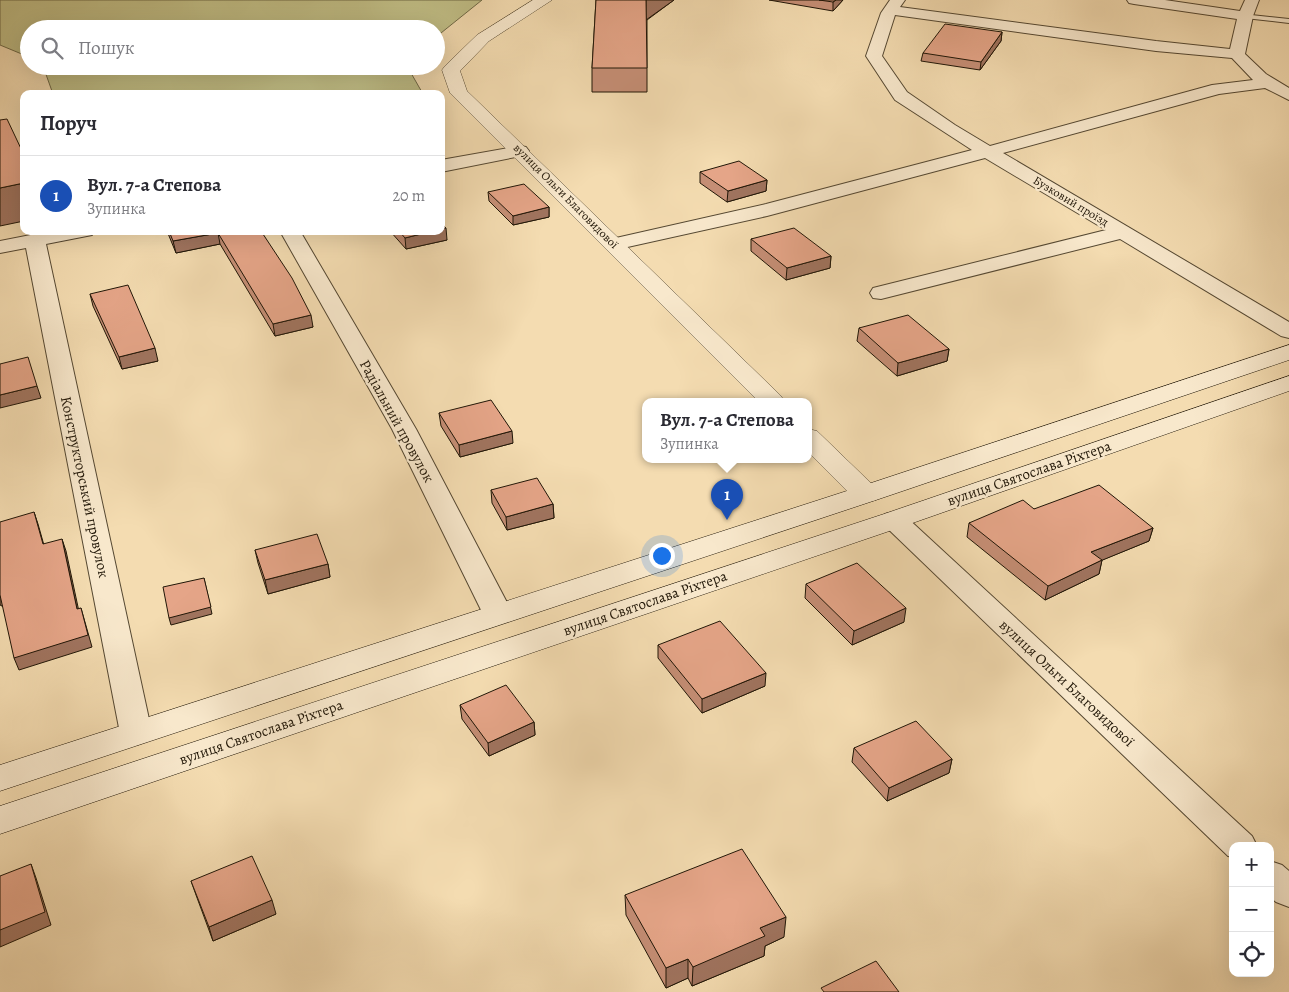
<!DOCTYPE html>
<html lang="uk">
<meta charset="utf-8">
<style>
:root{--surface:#fff;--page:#f7f7f7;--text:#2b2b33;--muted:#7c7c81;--line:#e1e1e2;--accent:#2563eb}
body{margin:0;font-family:Alegreya,serif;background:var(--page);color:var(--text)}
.controls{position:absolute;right:15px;bottom:15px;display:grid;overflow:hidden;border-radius:10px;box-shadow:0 5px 20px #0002}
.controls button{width:45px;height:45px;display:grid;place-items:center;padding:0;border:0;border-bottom:1px solid var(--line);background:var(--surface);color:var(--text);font:25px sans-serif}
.you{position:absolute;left:661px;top:555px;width:18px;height:18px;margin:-12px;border:4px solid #fff;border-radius:50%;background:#1a73e8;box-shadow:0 0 0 8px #1a73e833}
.badge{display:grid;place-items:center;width:32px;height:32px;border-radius:50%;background:var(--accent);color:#fff;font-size:16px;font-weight:700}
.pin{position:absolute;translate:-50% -41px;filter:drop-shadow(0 1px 2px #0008)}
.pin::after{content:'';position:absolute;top:26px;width:18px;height:15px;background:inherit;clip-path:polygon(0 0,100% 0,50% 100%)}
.popup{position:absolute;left:642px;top:398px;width:170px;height:65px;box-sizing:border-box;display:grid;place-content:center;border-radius:10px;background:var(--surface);filter:drop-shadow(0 1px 4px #0005);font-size:16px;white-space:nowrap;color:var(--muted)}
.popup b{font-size:19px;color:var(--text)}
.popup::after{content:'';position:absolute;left:50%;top:100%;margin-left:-10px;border:10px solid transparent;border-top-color:var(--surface)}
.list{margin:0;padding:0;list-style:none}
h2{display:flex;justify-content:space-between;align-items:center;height:65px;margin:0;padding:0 20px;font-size:21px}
h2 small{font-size:16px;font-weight:400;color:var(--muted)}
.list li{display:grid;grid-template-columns:32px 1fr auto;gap:15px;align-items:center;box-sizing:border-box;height:80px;padding:0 20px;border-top:1px solid var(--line)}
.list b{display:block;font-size:19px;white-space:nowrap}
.list p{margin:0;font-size:16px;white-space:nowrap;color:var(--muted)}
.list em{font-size:16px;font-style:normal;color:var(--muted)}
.icon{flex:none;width:28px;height:28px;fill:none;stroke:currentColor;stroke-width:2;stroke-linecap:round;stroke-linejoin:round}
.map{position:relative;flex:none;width:1289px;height:992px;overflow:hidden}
.search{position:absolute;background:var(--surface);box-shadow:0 5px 20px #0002;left:20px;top:20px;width:425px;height:55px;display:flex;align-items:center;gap:12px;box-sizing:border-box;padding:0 18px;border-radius:28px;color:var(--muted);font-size:19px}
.panel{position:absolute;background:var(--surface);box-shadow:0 5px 20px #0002;left:20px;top:90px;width:425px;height:145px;border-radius:10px}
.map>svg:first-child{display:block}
.green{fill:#c1bf87;stroke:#706a47}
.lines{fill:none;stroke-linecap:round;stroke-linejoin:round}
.service-casing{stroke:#554832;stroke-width:2}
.minor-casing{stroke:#554832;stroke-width:2}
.tertiary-casing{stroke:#554832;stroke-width:1}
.secondary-casing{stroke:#201607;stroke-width:1}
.service{fill:#f8e8cc;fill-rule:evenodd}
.minor{fill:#f8e8cc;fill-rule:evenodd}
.tertiary{fill:#f8e8cc;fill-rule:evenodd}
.secondary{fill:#f8e8cc;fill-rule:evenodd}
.wall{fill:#c58e75;stroke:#201607}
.shaded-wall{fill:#a0745f;stroke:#201607}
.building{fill:#e5a588;stroke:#201607}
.labels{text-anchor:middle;stroke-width:4.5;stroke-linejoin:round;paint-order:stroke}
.far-street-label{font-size:12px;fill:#201607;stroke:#f8e8cc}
.street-label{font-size:15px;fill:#201607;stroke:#f8e8cc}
</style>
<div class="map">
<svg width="1289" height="992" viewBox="0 0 1289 992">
<rect width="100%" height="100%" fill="#f4dcb1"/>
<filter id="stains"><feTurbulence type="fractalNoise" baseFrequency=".004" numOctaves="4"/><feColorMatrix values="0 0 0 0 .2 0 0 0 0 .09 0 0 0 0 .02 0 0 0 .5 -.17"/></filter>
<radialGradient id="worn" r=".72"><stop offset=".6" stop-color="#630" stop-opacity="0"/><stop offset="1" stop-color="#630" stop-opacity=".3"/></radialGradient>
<g class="green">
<path d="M0 0H482L436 37V29H29V57L0 45Z"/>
<path d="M43 66H407L423 94H53Z"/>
</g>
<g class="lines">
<g class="service-casing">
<path id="service" d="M1242 14 1289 19V23L1245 18H1242Z"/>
</g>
<g class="minor-casing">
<g id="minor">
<path d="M890 0H905L900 7 1156 41 1230 49 1237 19 1134 4 1129 3 1127 0H1165L1240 11 1245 0H1259L1253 16 1245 54 1266 74 1289 88V100L1265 88 1219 94 1003 153 1289 322V338L1281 336 1120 239 881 299 873 298 870 293 873 288 1106 230 985 158 767 216 614 250 607 248 604 244 607 240 766 204 972 150 895 100 866 56 881 13ZM895 15 1156 51 1232 58 1253 80 1212 85 990 146 955 125 907 92 882 56Z"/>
<path d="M520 146 526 147 529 151 526 155 441 172V160Z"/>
<path d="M51 231H95L92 235 46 244 152 733 147 741 136 745 125 741 120 733 26 248 0 253V241Z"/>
<path d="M280 231H300L416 429 513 614 508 621 498 624 488 621 483 614 392 429Z"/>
<path d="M894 512 903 514 1252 836 1257 846H1233V857L1228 856 885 526 881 520 885 514Z"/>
<path d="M1270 861 1282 865 1289 871V907L1276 902 1270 897Z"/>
</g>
</g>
<g class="tertiary-casing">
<g id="tertiary">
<path d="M533 0H552L489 41 460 71 467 91 781 396 784 401H758L450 93 442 70 445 66 477 35Z"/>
<path d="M808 429 817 431 876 488 880 494 876 500 866 502 856 500 808 452Z"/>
</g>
</g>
<g class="secondary-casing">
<g id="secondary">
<path d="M1289 345V360L876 500 0 791V765L856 488Z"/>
<path d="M1289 376V391L904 526 0 834V806L884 514Z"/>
</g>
</g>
<use href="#service" class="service"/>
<use href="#minor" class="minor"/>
<use href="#tertiary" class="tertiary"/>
<use href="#secondary" class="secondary"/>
</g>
<g class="wall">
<path d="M596 0H674L647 20V92H592V68Z"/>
<path d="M769 0H843L833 11Z"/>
<path d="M1002 32 1001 41 980 70 921 61 923 53Z"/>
<path d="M700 172 767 180 766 191 727 202 700 183Z"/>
<path d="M488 192 549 207V217L513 225 489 201Z"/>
<path d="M167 231H261L313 327 275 336 220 244 176 253Z"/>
<path d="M390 231H441L447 240 406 249Z"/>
<path d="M751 239 831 256 830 268 786 280 751 251Z"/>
<path d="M90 294 158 361 122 369 93 306Z"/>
<path d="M859 328 949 349 947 361 897 376 857 341Z"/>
<path d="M439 413 513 443 460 457 441 426Z"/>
<path d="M491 490 553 504 554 518 507 530 492 503Z"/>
<path d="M1034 509 1153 528 1149 541 1102 560 1099 574 1045 600 967 537 969 523Z"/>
<path d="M255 550 328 564 330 577 268 594 258 563Z"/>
<path d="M806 584 904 622 852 645 805 598Z"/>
<path d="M658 645 765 686 702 713 658 658Z"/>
<path d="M460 705 534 722 535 735 489 756 462 719Z"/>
<path d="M854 748 952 759 949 773 887 801 852 762Z"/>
<path d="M191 881 276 914 213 941 196 895Z"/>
<path d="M625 895 784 937 765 946 764 956 692 986 688 978 666 988 626 915Z"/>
</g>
<g class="shaded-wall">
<path d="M646 0H674L646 20Z"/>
<path d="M836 0H843L833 11V2Z"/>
<path d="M1002 32 1001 41 980 70 981 62Z"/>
<path d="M767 180 766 191 727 202 728 191Z"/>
<path d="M24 183V221L0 226V188Z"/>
<path d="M549 207V217L513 225V216Z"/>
<path d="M446 228 447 240 406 249 405 238 433 231H441V229Z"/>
<path d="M218 233 220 244 176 253 173 241Z"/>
<path d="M831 256 830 268 786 280 787 268Z"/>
<path d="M311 315 313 327 275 336 273 324Z"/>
<path d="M155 348 158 361 122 369 119 357Z"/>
<path d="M949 349 947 361 897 376 898 363Z"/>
<path d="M37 386 41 398 0 408V395Z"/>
<path d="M512 431 513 443 460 457 459 445Z"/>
<path d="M553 504 554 518 507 530 506 517Z"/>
<path d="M34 512 38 524 47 556 43 544Z"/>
<path d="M1153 528 1149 541 1088 566 1091 552Z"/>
<path d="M62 539 66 551 81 621 77 609Z"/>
<path d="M1102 560 1099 574 1045 600 1048 586Z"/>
<path d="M328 564 330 577 268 594 265 580Z"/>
<path d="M204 578 212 614 171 625 169 618Z"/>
<path d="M0 594 4 605 1 606 0 604Z"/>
<path d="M81 608 92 647 19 670 14 658Z"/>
<path d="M906 608 904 622 852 645 854 631Z"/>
<path d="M766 673 765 686 702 713V699Z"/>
<path d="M534 722 535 735 489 756 488 743Z"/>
<path d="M952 759 949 773 887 801 889 788Z"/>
<path d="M31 864 36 878 51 925 0 947V930Z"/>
<path d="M272 900 276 914 213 941 209 927Z"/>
<path d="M786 917 784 937 765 946 764 956 692 986 693 967 760 928Z"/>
<path d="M688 959V978L666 988V968Z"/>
</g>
<g class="building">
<path d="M596 0H646L647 68H592Z"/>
<path d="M819 0H836L833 2Z"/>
<path d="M945 24 1002 32 981 62 923 53Z"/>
<path d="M7 119 24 155V183L0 188V120Z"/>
<path d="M739 161 767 180 728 191 700 172Z"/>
<path d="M524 184 549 207 513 216 488 192Z"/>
<path d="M441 223 446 228 441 229Z"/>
<path d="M794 228 831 256 787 268 751 239Z"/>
<path d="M169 231H261L292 278 311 315 273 324 218 233 173 241Z"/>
<path d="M399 231H433L405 238Z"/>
<path d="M128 285 155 348 119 357 90 294Z"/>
<path d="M908 315 949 349 898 363 859 328Z"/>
<path d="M28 357 37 386 0 395V364Z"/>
<path d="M491 400 512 431 459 445 439 413Z"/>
<path d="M537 478 553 504 506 517 491 490Z"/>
<path d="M1099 485 1153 528 1091 552 1102 560 1048 586 969 523 1023 500 1034 509Z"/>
<path d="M34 512 43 544 62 539 77 609 81 608 88 635 14 658 0 595V522Z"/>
<path d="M317 534 328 564 265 580 255 550Z"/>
<path d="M857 563 906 608 854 631 806 584Z"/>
<path d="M204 578 211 607 169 618 163 587Z"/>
<path d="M720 621 766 673 702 699 658 645Z"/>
<path d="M506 685 534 722 488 743 460 705Z"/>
<path d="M916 721 952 759 889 788 854 748Z"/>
<path d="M742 849 786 917 760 928 765 936 693 967 688 959 666 968 625 895Z"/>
<path d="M252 856 272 900 209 927 191 881Z"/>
<path d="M31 864 45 912 0 930V876Z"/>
<path d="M876 961 899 992H824L821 988Z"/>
</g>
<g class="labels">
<g class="far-street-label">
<text transform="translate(566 196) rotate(45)" y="4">вулиця Ольги Благовидової</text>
<text transform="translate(1071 201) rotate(31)" y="4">Бузковий проїзд</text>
</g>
<g class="street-label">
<text transform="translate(397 421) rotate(61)" y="5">Радіальний провулок</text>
<text transform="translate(1029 473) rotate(-19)" y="5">вулиця Святослава Ріхтера</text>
<text transform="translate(85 487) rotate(78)" y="5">Конструкторський провулок</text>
<text transform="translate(645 603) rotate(-19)" y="5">вулиця Святослава Ріхтера</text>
<text transform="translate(1067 683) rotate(43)" y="5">вулиця Ольги Благовидової</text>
<text transform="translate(261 732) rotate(-19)" y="5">вулиця Святослава Ріхтера</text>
</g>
</g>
<rect width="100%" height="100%" filter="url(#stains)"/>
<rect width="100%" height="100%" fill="url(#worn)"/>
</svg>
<div class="controls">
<button>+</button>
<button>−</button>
<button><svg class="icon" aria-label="locate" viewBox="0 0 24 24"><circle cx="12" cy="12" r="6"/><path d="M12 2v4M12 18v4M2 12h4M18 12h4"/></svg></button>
</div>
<div class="you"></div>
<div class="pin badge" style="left:727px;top:520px;background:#1a4fb4">1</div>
<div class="popup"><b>Вул. 7-а Степова</b>Зупинка</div>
<div class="search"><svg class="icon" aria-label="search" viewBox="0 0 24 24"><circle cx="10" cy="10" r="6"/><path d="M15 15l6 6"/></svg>Пошук</div>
<section class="panel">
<h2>Поруч<small></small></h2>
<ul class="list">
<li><span class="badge" style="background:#1a4fb4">1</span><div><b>Вул. 7-а Степова</b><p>Зупинка</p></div><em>20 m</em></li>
</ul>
</section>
</div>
